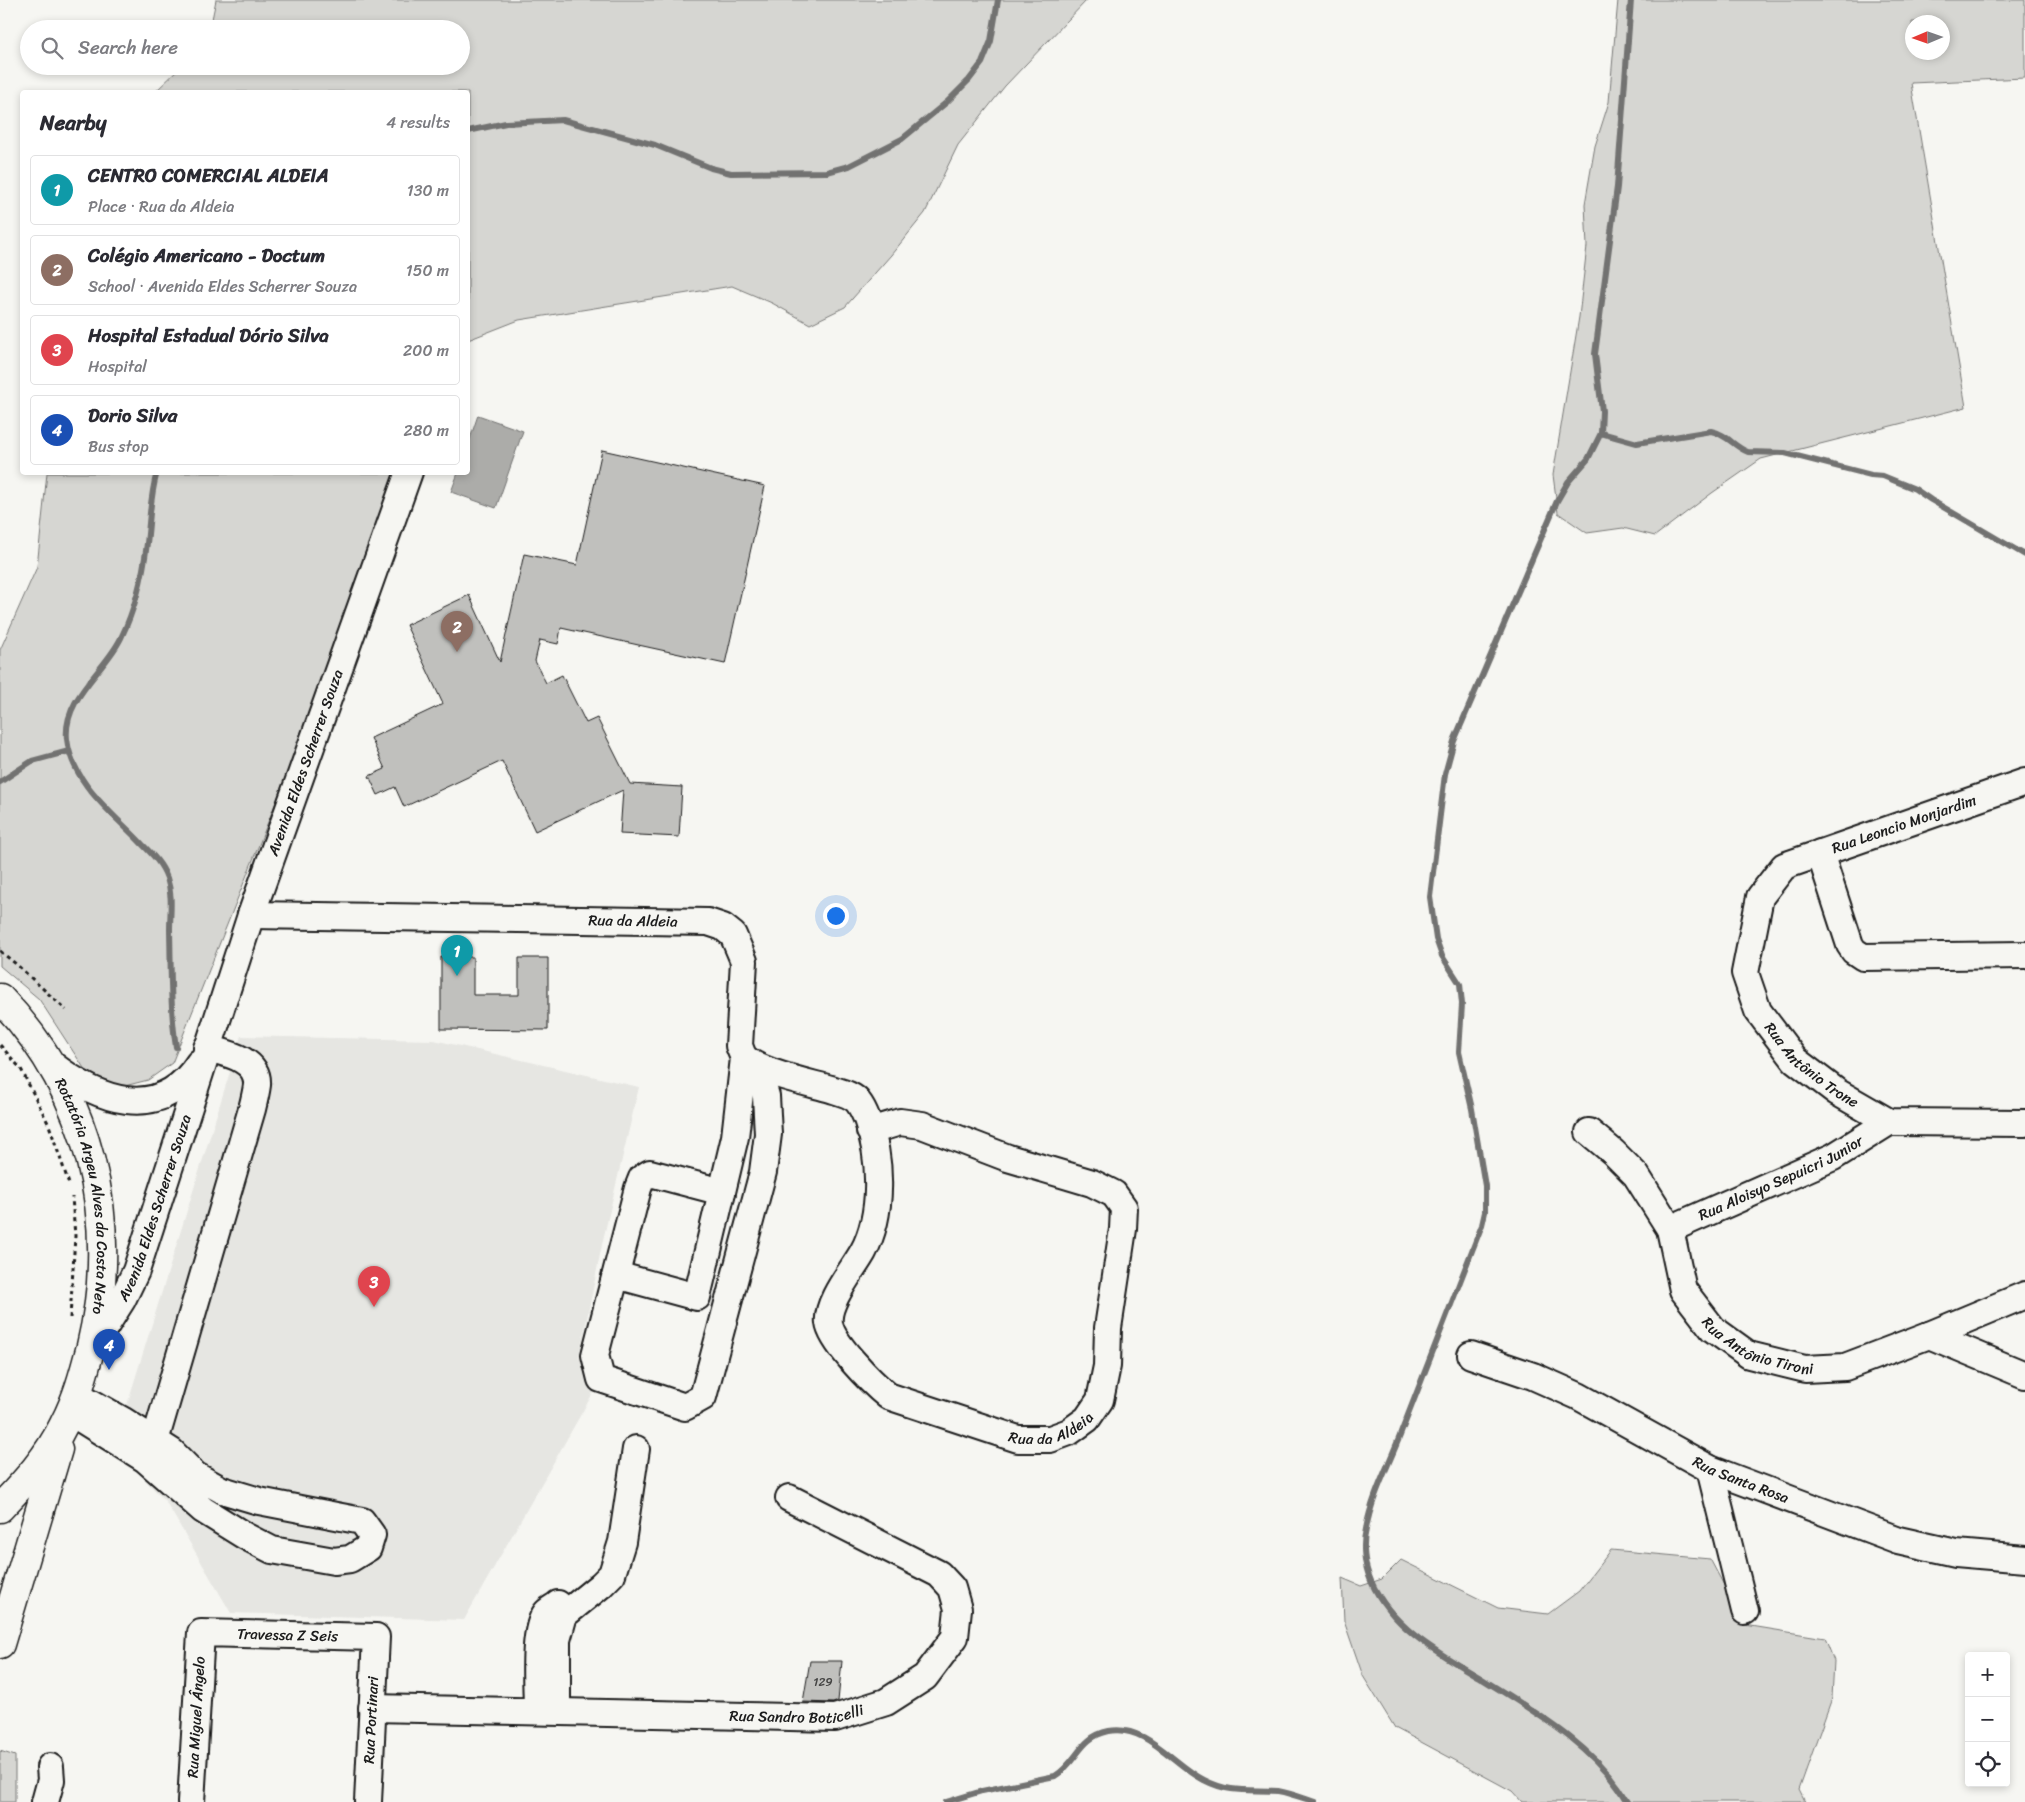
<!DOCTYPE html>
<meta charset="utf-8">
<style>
:root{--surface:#fff;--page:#f2f2f3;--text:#2b2b33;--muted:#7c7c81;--line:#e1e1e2;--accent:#1c1c1c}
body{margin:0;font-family:Sriracha,sans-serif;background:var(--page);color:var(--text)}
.controls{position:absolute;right:15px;bottom:15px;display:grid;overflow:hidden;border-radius:5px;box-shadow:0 2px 8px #0003}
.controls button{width:45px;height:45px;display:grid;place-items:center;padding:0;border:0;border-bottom:1px solid var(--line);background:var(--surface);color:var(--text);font:25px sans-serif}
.compass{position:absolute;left:1905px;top:15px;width:45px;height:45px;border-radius:50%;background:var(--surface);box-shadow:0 2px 8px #0003;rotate:268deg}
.you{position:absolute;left:835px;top:915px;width:18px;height:18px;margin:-12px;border:4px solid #fff;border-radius:50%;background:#1a73e8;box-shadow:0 0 0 8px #1a73e833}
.badge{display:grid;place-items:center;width:32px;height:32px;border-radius:50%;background:var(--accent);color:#fff;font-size:16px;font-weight:700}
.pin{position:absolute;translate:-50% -41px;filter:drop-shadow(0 1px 2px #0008)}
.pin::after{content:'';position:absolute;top:26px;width:18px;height:15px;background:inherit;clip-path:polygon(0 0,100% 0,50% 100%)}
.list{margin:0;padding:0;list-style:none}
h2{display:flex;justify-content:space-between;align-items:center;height:65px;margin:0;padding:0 20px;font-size:21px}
h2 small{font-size:16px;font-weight:400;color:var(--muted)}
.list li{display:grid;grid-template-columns:32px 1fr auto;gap:15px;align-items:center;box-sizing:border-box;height:70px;margin:0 10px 10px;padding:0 10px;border:1px solid var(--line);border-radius:5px}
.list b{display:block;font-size:19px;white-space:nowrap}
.list p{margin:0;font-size:16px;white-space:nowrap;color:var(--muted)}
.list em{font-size:16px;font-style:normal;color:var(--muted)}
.icon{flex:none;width:28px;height:28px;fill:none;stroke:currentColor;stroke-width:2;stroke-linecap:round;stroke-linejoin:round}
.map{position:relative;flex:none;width:2025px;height:1802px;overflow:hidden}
.search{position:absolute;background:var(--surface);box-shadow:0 2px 8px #0003;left:20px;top:20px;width:450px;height:55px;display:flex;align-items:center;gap:12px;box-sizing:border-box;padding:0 18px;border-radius:28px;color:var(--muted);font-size:19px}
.panel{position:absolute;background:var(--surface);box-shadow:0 2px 8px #0003;left:20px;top:90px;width:450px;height:385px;border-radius:5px}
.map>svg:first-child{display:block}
.built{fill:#e6e6e2}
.green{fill:#d6d6d2;stroke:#797977;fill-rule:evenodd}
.water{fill:#acaca9;stroke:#727271}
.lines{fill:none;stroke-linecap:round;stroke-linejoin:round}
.stream{stroke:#727271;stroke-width:6}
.building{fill:#c0c0bd;stroke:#1c1c1c}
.minor-casing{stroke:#1c1c1c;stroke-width:30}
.major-casing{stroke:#1c1c1c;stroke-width:31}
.path{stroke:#1c1c1c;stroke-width:3;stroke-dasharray:4 4;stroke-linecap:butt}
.minor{stroke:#f6f6f2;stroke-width:26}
.major{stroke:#f6f6f2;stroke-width:28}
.labels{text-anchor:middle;stroke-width:5;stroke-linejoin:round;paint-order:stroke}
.number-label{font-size:12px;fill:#454544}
.street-label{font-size:15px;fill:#1c1c1c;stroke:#f6f6f2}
</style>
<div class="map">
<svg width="2025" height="1802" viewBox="0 0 2025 1802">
<rect width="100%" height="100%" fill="#f6f6f2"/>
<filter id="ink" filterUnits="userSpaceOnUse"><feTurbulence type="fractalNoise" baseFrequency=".02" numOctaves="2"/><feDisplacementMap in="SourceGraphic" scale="10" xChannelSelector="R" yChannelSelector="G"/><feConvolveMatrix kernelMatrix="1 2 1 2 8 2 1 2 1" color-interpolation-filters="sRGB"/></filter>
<g filter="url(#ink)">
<path class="built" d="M241 1036 434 1040 639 1087 603 1240 579 1358 601 1379 464 1620 231 1613 166 1502 114 1447Z"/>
<g class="green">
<path d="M216 0H1087L1005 86 958 145 925 213 891 255 845 307 810 324 772 303 732 286 519 320 468 340V92H155L182 66H461V29H210Z"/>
<path d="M1618 0H2025V78L1911 83 1966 407 1761 459 1712 493 1655 536 1623 528 1587 533 1558 513 1553 475 1579 317 1587 246 1585 204 1595 146 1609 102ZM1912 22H1942V52H1912Z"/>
<path d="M47 473H407L172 1063 148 1080 97 1093 93 1082 39 999 0 966V650L37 567Z"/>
<path d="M1611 1550 1710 1559 1745 1625 1825 1638 1834 1661 1832 1698 1799 1790 1805 1802H1522L1512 1791 1395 1728 1363 1676 1344 1621 1342 1578 1361 1586 1382 1579 1401 1560 1498 1608 1548 1614 1579 1591Z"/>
<path d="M0 1751 15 1756V1802H0Z"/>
</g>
<path class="water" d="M478 415 523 431 496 508 451 492 458 473 468 472V445Z"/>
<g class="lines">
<g class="stream">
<path d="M468 131 506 123 563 120 655 145 711 168 731 173 827 172 849 166 902 139 947 102 969 80 982 63 991 41 998 0"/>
<path d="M1601 433 1637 443 1711 431C1727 434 1734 447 1748 452L1785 453 1871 475 1883 476 1915 489 1931 500 2025 555"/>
<path d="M157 472C150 496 150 519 147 543 143 577 136 607 121 638 105 671 63 698 67 739 72 784 114 814 142 844 152 854 162 864 167 878 173 896 170 912 170 930 171 969 170 1008 176 1047"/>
<path d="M0 782 32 761 69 751"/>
<path d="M946 1802 982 1791 1055 1776C1078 1762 1079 1737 1109 1731 1146 1724 1174 1765 1204 1780 1231 1794 1250 1789 1278 1791 1290 1793 1303 1798 1315 1802"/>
<path d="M1628 1802C1595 1745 1533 1711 1479 1677 1438 1653 1391 1627 1371 1581 1364 1565 1362 1545 1366 1529 1372 1495 1389 1465 1401 1433 1428 1364 1455 1295 1482 1225L1485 1212V1186L1472 1109 1459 1052 1462 1004 1460 984 1442 956 1436 939 1430 897 1445 774 1454 741 1557 501 1568 482 1588 459 1601 433 1602 411 1595 354 1617 187 1631 0"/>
</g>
</g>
<g class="building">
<path d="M602 450 765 486 725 664 561 628 558 644 540 640 535 661 546 683 562 675 586 723 597 718 630 784 682 787 679 837 620 834 623 790 535 831 502 761 404 807 395 787 378 795 369 776 385 769 371 738 443 704 406 625 469 595 500 662 524 554 577 565Z"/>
<path d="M441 957H473V995H519V958H548V1030L441 1029Z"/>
<path d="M810 1661H842L838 1701 833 1703 803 1702Z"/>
</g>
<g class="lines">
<g class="minor-casing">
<g id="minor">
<path id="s1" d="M2025 782 1784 866 1760 897 1745 973 1758 1011 1795 1060 1837 1092 1889 1122 2025 1123"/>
<path d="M1820 853 1850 945 1854 951 1863 957 2025 955"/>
<path id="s2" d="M251 915 708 922 723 927 733 935 744 961 739 1046C741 1050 742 1056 746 1059 761 1073 810 1083 831 1089 840 1092 853 1095 858 1102 862 1107 865 1114 867 1119 882 1159 883 1215 863 1252 853 1270 826 1302 829 1323 831 1342 872 1383 888 1396L1018 1439H1050L1069 1432 1087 1419 1100 1400 1107 1366 1108 1328 1123 1229 1124 1208 1114 1194 1092 1183 1008 1158 922 1125 900 1122 870 1131"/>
<path d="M50 1063C97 1100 159 1125 199 1063"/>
<path id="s3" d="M1589 1132 1613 1152 1636 1175 1670 1229 1683 1290 1713 1329 1749 1355 1805 1369 1845 1367 1929 1335 2025 1295"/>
<path d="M722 1192 650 1173 642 1178 638 1188 595 1355 601 1379 685 1407 703 1397 763 1172 768 1134 766 1096 757 1067"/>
<path id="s4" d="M1670 1229 1833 1157 1889 1122"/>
<path d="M616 1275 697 1297 735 1137 744 1058"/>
<path d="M1929 1335 2025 1375"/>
<path id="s5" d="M91 1349 122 1300 136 1271 251 915 409 472"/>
<path id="s6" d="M1471 1355 1533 1376 1578 1396 1710 1469 1898 1540 1956 1553 2025 1559"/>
<path d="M70 1412 145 1459 203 1510 245 1536 272 1550 334 1561 350 1559 368 1548 372 1535 362 1521 259 1501 222 1490 195 1475 172 1452 122 1420 78 1395"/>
<path d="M155 1441 252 1109C254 1101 256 1093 257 1085 259 1059 226 1053 207 1048"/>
<path d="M1710 1469 1745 1611"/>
<path id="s7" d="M372 1708 835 1718 886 1702 925 1677 955 1637 958 1609 952 1588 939 1574 789 1498"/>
<path d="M537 1710C537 1688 532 1631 546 1613 548 1610 555 1607 558 1604"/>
<path d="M557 1711V1640L564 1615 601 1585 612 1574 622 1542 636 1449"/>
<path d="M45 1802 51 1780 50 1767"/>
<path id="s8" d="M191 1802 201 1633 376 1637 368 1802"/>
</g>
</g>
<g class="major-casing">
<g id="major">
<path id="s9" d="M0 998C90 1092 121 1220 91 1346 84 1373 77 1399 64 1424 48 1457 25 1482 0 1508"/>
<path d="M0 1644 58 1449"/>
</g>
</g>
<g class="path">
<path d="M0 951 16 964 66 1010"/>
<path d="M0 1045 21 1069 49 1125 69 1184"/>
<path d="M70 1318 75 1236 72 1197"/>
</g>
<use href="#minor" class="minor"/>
<use href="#major" class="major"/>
</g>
</g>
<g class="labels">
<g class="number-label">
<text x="823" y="1686">129</text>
</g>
<g class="street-label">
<text dy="5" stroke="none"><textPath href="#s5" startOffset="626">Avenida Eldes Scherrer Souza</textPath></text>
<text transform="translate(1904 824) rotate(-19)" y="5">Rua Leoncio Monjardim</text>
<text dy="5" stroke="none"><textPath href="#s2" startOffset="382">Rua da Aldeia</textPath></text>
<text dy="5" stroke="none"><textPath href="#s1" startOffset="489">Rua Antônio Trone</textPath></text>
<text dy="5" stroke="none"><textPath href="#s4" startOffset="122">Rua Aloisyo Sepuicri Junior</textPath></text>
<text dy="5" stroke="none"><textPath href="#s9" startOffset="222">Rotatória Argeu Alves da Costa Neto</textPath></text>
<text dy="5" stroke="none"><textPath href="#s5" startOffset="156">Avenida Eldes Scherrer Souza</textPath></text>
<text dy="5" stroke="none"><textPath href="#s3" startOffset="288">Rua Antônio Tironi</textPath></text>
<text dy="5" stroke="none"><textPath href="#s2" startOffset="1238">Rua da Aldeia</textPath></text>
<text dy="5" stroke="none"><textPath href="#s6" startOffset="298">Rua Santa Rosa</textPath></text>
<text dy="5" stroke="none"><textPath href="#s8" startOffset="256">Travessa Z Seis</textPath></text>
<text dy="5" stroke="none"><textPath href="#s7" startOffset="425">Rua Sandro Boticelli</textPath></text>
<text dy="5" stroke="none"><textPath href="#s8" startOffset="85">Rua Miguel Ângelo</textPath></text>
<text transform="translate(371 1720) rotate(-87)" y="5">Rua Portinari</text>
</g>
</g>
</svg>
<div class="controls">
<button>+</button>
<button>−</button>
<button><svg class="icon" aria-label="locate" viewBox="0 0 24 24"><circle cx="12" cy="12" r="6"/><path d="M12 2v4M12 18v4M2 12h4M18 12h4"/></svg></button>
</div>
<svg class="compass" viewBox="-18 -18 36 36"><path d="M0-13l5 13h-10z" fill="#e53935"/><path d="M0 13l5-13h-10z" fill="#7c7c81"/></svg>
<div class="you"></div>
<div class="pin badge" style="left:457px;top:976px;background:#0f9aa8">1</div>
<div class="pin badge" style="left:457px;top:652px;background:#8d6e63">2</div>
<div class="pin badge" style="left:374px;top:1307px;background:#e0444e">3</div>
<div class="pin badge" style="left:109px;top:1370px;background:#1a4fb4">4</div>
<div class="search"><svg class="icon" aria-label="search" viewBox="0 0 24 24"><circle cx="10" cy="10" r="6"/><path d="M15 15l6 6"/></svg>Search here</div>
<section class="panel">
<h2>Nearby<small>4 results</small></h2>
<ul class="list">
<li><span class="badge" style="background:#0f9aa8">1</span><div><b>CENTRO COMERCIAL ALDEIA</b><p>Place · Rua da Aldeia</p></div><em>130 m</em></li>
<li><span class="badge" style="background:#8d6e63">2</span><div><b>Colégio Americano - Doctum</b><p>School · Avenida Eldes Scherrer Souza</p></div><em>150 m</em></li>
<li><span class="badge" style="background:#e0444e">3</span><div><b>Hospital Estadual Dório Silva</b><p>Hospital</p></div><em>200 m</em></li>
<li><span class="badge" style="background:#1a4fb4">4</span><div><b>Dorio Silva</b><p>Bus stop</p></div><em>280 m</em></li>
</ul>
</section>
</div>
